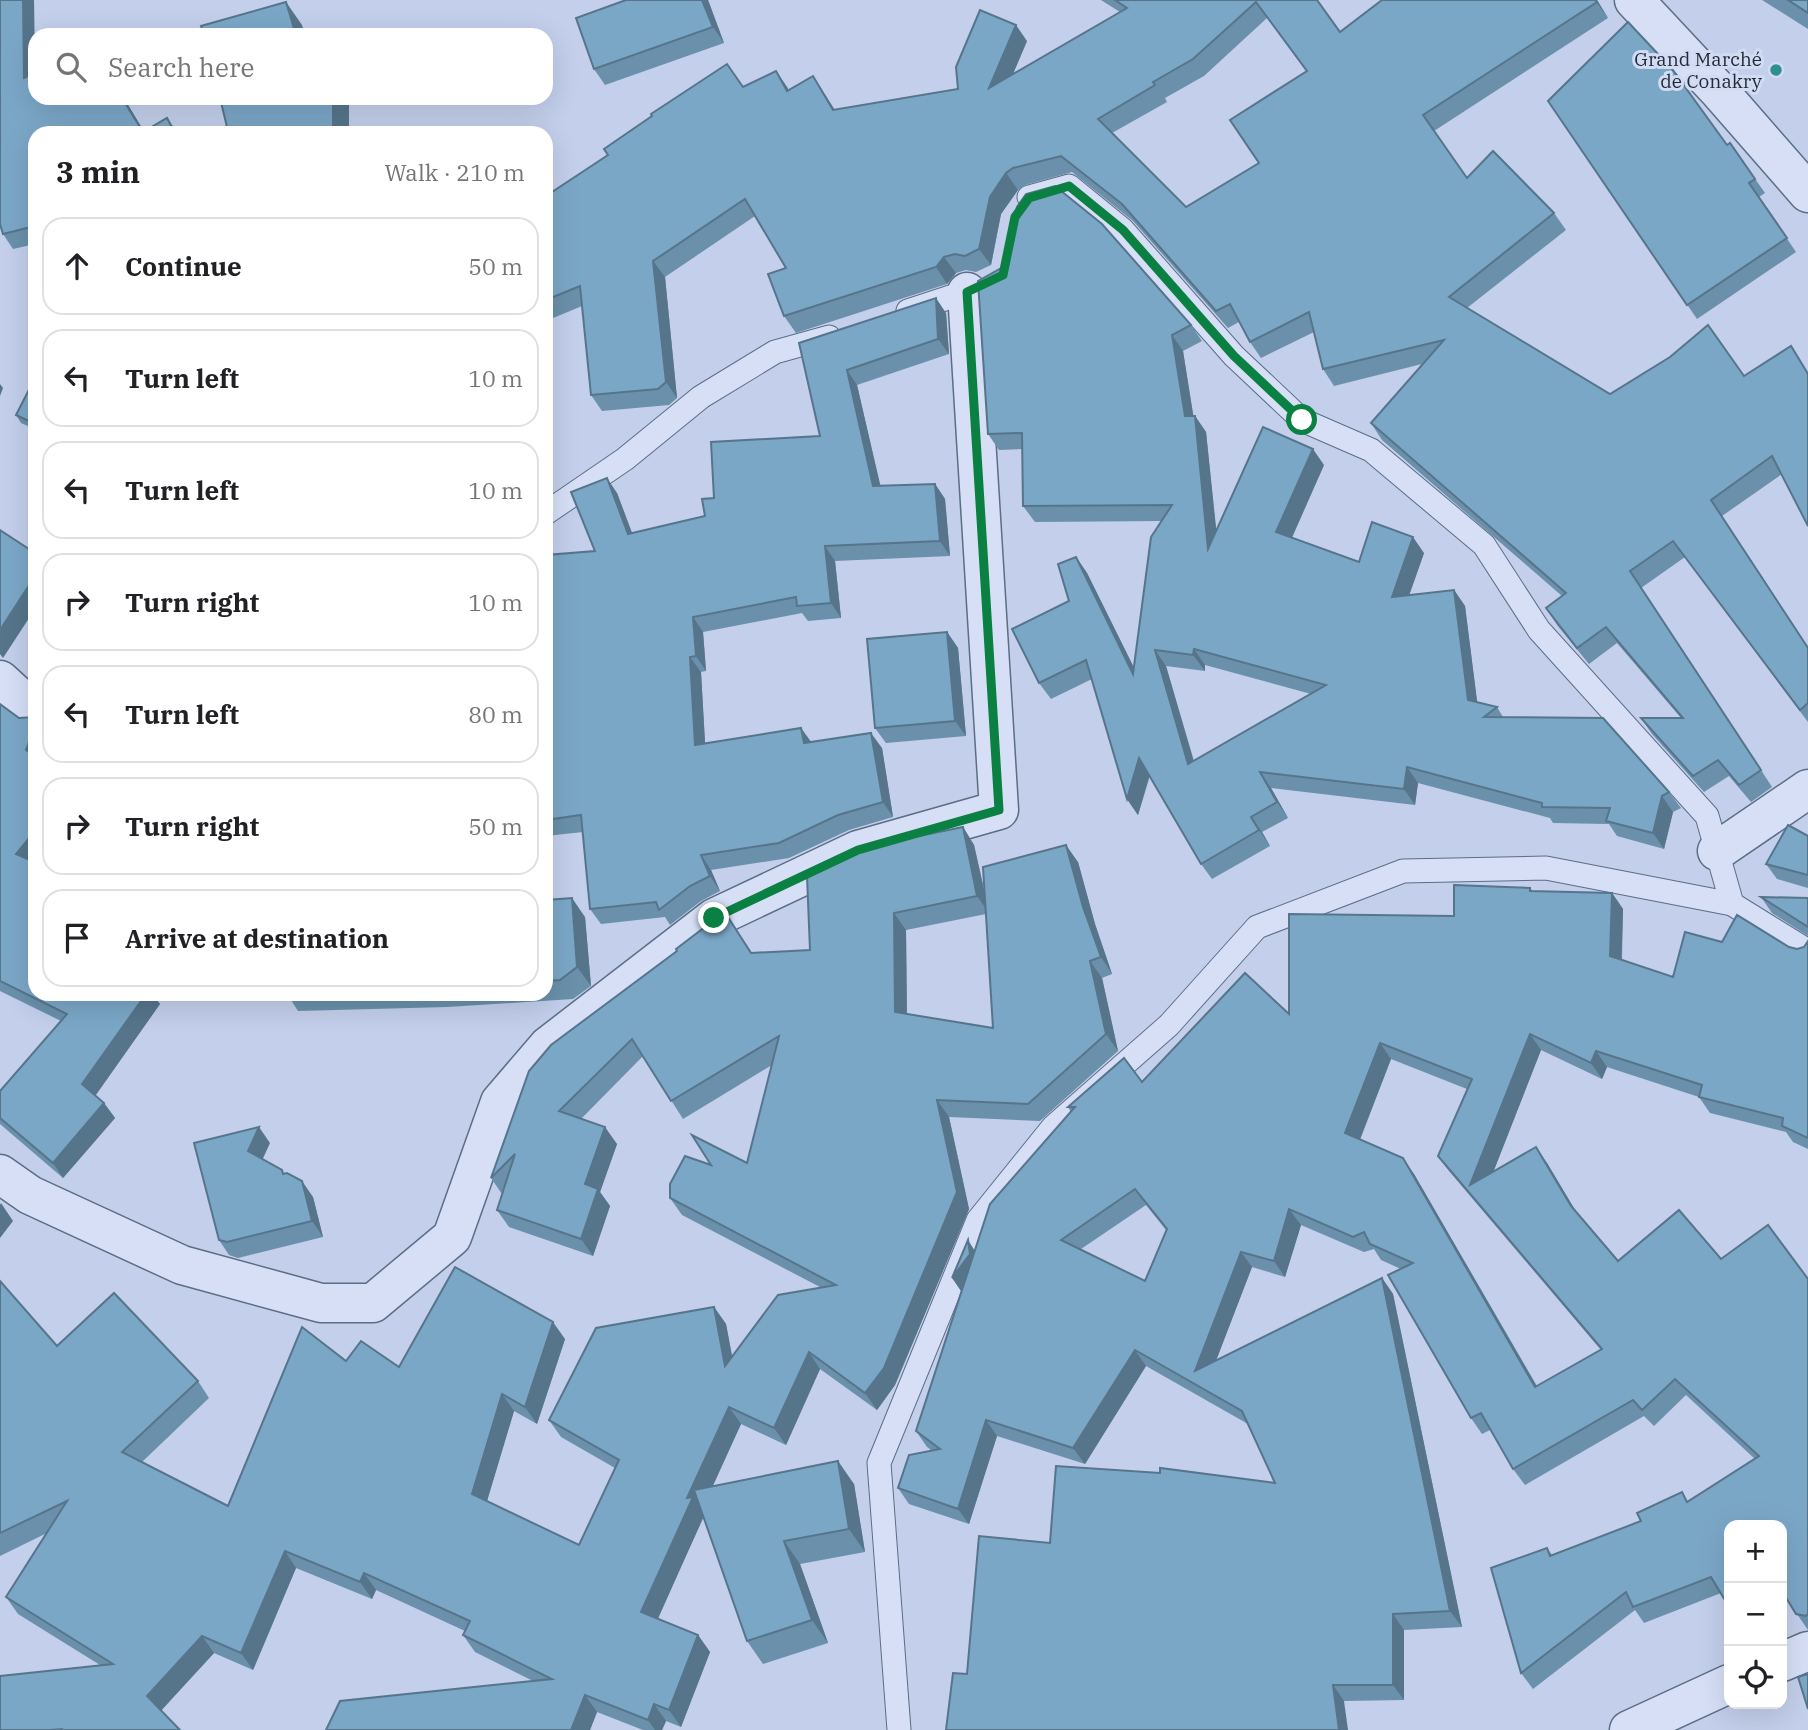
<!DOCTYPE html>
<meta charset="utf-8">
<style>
:root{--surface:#fff;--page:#f2f2f2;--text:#202124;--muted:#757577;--line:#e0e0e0}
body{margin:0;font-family:"IBM Plex Serif",serif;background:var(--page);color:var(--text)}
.controls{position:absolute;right:21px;bottom:21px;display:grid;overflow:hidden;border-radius:14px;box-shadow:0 7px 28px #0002}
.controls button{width:63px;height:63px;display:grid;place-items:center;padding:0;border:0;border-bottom:2px solid var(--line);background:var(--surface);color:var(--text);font:35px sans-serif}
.stop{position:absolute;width:21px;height:21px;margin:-16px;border:5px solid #0b8043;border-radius:50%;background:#fff}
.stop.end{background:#0b8043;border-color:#fff;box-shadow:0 2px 7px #0008}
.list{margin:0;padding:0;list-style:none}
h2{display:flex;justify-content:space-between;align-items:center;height:91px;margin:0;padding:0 28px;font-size:30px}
h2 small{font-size:23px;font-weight:400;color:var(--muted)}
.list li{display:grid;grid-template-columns:46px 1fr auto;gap:21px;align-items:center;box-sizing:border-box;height:98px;margin:0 14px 14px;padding:0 14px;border:2px solid var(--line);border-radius:21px}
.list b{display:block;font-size:26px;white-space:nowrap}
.list em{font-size:23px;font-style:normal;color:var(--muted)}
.icon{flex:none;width:38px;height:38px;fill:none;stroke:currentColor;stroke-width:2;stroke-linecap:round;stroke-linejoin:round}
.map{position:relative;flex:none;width:1808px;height:1730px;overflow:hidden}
.search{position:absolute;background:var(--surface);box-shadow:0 7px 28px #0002;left:28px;top:28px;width:525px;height:77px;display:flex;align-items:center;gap:18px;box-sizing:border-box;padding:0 24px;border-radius:21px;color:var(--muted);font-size:26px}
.panel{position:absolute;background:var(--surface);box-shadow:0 7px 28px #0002;left:28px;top:126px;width:525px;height:875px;border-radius:21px}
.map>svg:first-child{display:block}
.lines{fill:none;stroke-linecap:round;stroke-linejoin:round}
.lane-casing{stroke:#5b6e84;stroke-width:25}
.street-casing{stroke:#5b6e84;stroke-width:41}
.lane{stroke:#d6dff6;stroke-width:23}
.street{stroke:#d6dff6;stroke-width:38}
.wall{fill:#6a90ab;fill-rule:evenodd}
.shaded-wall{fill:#56758b}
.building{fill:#7ba7c7;stroke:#56758b;stroke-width:2;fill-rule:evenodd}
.route{stroke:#0b8043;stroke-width:9}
.poi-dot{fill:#2f8f8f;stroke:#d2dbf3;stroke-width:2.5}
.labels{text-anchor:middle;stroke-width:6;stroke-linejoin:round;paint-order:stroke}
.poi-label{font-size:19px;fill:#1e2a35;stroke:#d2dbf3;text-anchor:end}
</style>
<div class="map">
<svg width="1808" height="1730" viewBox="0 0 1808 1730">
<rect width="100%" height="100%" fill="#c3cfeb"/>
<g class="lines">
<g class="lane-casing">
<g id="lane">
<path d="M1029 197 1069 186 1123 230 1234 356 1302 420 1371 450 1484 545 1539 630 1707 816 1732 904"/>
<path d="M908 311 975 289"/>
<path d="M546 513 625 459 701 397 775 352 829 337"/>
<path d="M899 1730 879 1463 978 1220 1053 1127 1169 1025 1257 927 1403 871 1546 868 1732 904 1808 951"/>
</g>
</g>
<g class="street-casing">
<g id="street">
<path d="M1634 0 1719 91 1808 193"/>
<path d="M0 680 35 712"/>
<path d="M1717 851 1808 789"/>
<path d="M0 1174 30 1195 182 1265 321 1303H373L452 1237 500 1102 548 1046 714 918 858 850 999 810 967 292"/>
<path d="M1782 1662 1808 1651"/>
<path d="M1629 1730 1729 1684"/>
</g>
</g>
<use href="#lane" class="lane"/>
<use href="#street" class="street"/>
</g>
<g class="wall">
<path d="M34 0 35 98 144 131 167 118 178 133H35V244L13 249 3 234Z"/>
<path d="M626 0H708L724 43 605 85 594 69Z"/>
<path d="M1101 0H1317L1340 32 1382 0H1597L1608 18 1434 131 1467 178 1554 213 1566 230 1467 308 1610 394 1744 376 1802 363 1782 474 1722 516 1808 647V722L1685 557 1641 588 1772 787 1751 802 1729 776 1704 792 1652 734 1641 718H1681L1617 643 1589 664 1557 625 1546 608 1562 596 1382 440 1371 423 1422 364 1334 386 1323 369 1314 332 1261 358 1250 342 1239 322 1228 328 1133 221 1072 172 1025 185 1018 190 1001 214 991 265 976 272 966 270 956 273 947 284 796 333 784 316 786 268 755 216 665 277 677 398 669 405 602 411 591 395 582 306 546 321V196L743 87 776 71 789 90 813 76 835 110 958 89 1027 41 1013 74 1120 12ZM1267 18 1306 71 1259 163 1186 207 1112 133 1167 102 1165 98 1204 76Z"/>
<path d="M1762 0H1808V29Z"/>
<path d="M1548 101 1727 145 1730 143 1765 193 1759 197 1796 252 1697 319Z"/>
<path d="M227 127 349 133H232Z"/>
<path d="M946 313 949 354 857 385 880 486 935 484 945 499 950 556 835 561 841 618 808 621 802 613 703 632 706 671 701 672 705 743 811 742 882 748 893 817 849 830 789 858 711 870 720 891 701 901 670 925 665 917 601 924 590 909 583 832 546 836V555L595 551 617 493 632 533 705 516 714 498 820 436 799 343Z"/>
<path d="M1191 325 1202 341 1183 351 1193 416H1195L1206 432 1216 531 1324 465 1292 538 1359 562 1424 553 1409 595 1454 590 1465 606 1477 702 1497 707 1503 717 1669 792 1681 808 1673 812 1664 849 1617 836 1609 824 1553 823 1550 818 1418 783 1415 805 1271 788 1288 818 1262 832 1270 846 1212 879 1201 864 1150 776 1138 815 1127 799 1092 679 1051 699 1039 683 1069 601 1076 557 1087 573 1134 668 1161 521 1035 522 1023 506V449L999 450 988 434ZM1205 665 1311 694 1194 761 1166 666 1205 671Z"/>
<path d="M35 378V429L21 423 16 415Z"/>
<path d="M947 632 958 648 966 736 886 743 875 728Z"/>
<path d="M0 704 19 718 35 717V859L33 861 35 994H152L160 1004 95 1096 104 1103 115 1118 63 1178 0 1124V1091L61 1021 0 991Z"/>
<path d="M963 827 974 845 985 893 1078 862 1095 924 1112 974 1102 978 1118 1051 1040 1121 949 1117 969 1209 895 1385 877 1410 820 1369 786 1445 741 1424 712 1486 854 1484 865 1552 800 1564 828 1643 763 1664 747 1641 703 1517 658 1619 698 1635 710 1652 681 1727 666 1721 662 1730H643L597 1712 590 1730H326L533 1681 475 1652 463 1635 465 1631 376 1590 372 1599 296 1568 253 1670 214 1653 161 1710 180 1730H0L100 1665 18 1614 6 1597 47 1533 0 1556V1281L57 1346 198 1381 209 1398 142 1462 228 1506 346 1361 399 1367 565 1339 537 1424 514 1411 487 1501 579 1545 615 1468 561 1437 549 1420 714 1307 726 1324 732 1356 820 1287 682 1215 670 1198 711 1165 747 1163 772 1065 683 1119 643 1056 581 1119 617 1144 600 1192 610 1206 593 1256 509 1227 497 1210 502 1194 491 1178 726 914 752 953 810 950ZM986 914 993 1028 907 1014 906 930Z"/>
<path d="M1808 836V888L1777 879 1766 864Z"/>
<path d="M1530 888 1533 891 1612 893 1623 909 1622 960 1673 977 1722 942 1789 947 1797 949 1804 947 1808 941V1149L1793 1142 1786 1132 1710 1113 1699 1097 1607 1067 1602 1079 1541 1050 1493 1172 1547 1163 1577 1213 1618 1261 1721 1259 1808 1279V1630L1786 1598 1782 1600V1525H1729V1608L1721 1593 1644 1623 1635 1610 1533 1689 1521 1673 1547 1548 1552 1555 1641 1521 1688 1501 1755 1459 1686 1395 1654 1426 1644 1416 1525 1485 1513 1469 1490 1430 1482 1434 1471 1418 1401 1269 1381 1260 1374 1249 1364 1252 1301 1225 1285 1277 1252 1267 1216 1360 1382 1278 1393 1294 1462 1627 1404 1630V1700L1344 1701 967 1674 1050 1543 1275 1483 1248 1424 1146 1366 1085 1464 997 1436 969 1524 909 1504 898 1488 931 1450 927 1447 916 1431 1071 1112 1068 1107 1142 1082 1289 1014 1454 916ZM1391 1059 1467 1089 1438 1156 1449 1171 1601 1350 1537 1386 1414 1174 1360 1140ZM1146 1205 1166 1230 1145 1281 1081 1249Z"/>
<path d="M1761 897 1808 898V936L1772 913Z"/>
<path d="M546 900 585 917 591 986 573 999 447 1007 298 1011 287 994H546Z"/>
<path d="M270 1143 262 1159 282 1170 284 1174 313 1197 323 1237 238 1258 229 1255 219 1240Z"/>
</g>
<g class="shaded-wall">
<path d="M23 0H34L35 93 24 78Z"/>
<path d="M702 0H708L724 43 713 27Z"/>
<path d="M1595 0H1597L1608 18Z"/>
<path d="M286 2 302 25 305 35H296Z"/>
<path d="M1016 25 1027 41 1000 104 989 88Z"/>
<path d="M776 71 787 87 798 108 787 91Z"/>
<path d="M813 76 824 93 845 127 833 110Z"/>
<path d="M122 98H124L145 133H143Z"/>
<rect x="333" y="98" width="16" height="35"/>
<path d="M1006 173 1018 190 1001 214 991 265 979 249 990 197Z"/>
<path d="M944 257 956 273 947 284 936 267Z"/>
<path d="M653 261 665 277 677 398 666 382Z"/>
<path d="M936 298 946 313 949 354 938 339Z"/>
<path d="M1172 335 1183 351 1196 432 1185 416Z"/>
<path d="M847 370 857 385 884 501 873 486Z"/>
<path d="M0 384 3 388 0 396Z"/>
<path d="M1195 416 1206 432 1220 565 1208 549Z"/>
<path d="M1313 449 1324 465 1287 548 1276 532Z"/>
<path d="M607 478 617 493 638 549 628 534Z"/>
<path d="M935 484 945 499 950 556 940 541Z"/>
<path d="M1711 500 1808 647V648Z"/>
<path d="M1413 537 1424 553 1403 613 1392 597Z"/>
<path d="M825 546 835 561 841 618 831 603Z"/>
<path d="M1076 557 1087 573 1145 690 1133 674Z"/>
<path d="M1630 571 1641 588 1772 787 1761 770Z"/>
<path d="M35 576V609L3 658 0 654V630Z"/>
<path d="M1454 590 1465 606 1479 716 1468 700Z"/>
<path d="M693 617 703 632 706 671 696 656Z"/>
<path d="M947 632 958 648 966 736 955 721Z"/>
<path d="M1194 649 1205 665V671L1193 655Z"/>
<path d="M1155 650 1166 666 1199 780 1188 764Z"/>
<path d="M690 657 701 672 706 760 695 745Z"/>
<path d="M35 725V763L26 750Z"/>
<path d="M801 728 812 743H804Z"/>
<path d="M871 733 882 748 893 817 883 802Z"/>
<path d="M1139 758 1150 773 1138 815 1127 799Z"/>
<path d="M1407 767 1418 783 1415 805 1404 789Z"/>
<path d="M1260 772 1271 788 1288 818 1277 802Z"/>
<path d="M1662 796 1673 812 1664 849 1653 833Z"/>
<path d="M1251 817 1262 832 1270 846 1259 830Z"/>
<path d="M963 827 974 845 989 913 977 896Z"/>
<path d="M35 831V859L27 869 16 854Z"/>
<path d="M1066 845 1078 862 1095 924 1112 974 1101 957 1083 907Z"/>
<path d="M701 855 711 870 720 891 710 876Z"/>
<path d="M1612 893 1623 909 1621 972 1610 956Z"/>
<path d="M572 898 585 917 591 986 577 967Z"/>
<path d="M894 913 906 930 907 1029 895 1012Z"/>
<path d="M1090 961 1102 978 1118 1051 1106 1034Z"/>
<path d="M146 994H152L160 1004 93 1099 82 1084Z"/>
<path d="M1530 1034 1541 1050 1482 1201 1470 1185Z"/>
<path d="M1380 1043 1391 1059 1356 1149 1345 1133Z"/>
<path d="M1596 1051 1607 1067 1602 1079 1591 1063Z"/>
<path d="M937 1100 949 1117 969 1209 895 1385 877 1410 865 1393Z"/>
<path d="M104 1103 115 1118 63 1178 53 1163Z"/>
<path d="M259 1127 270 1143 259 1167 248 1151Z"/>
<path d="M605 1127 617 1144 600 1192 610 1206 593 1256 581 1239 585 1184Z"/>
<path d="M1536 1147 1547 1163 1582 1222 1571 1206Z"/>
<path d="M1403 1158 1414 1174 1546 1403 1535 1387Z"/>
<path d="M302 1181 313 1197 323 1237 312 1221Z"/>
<path d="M1 1203 13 1221 0 1238V1205Z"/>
<path d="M1289 1209 1301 1225 1285 1277 1274 1261Z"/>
<path d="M968 1240 978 1256 963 1294 952 1278Z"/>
<path d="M1241 1252 1252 1267 1206 1387 1195 1371Z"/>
<path d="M1382 1278 1393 1294 1462 1627 1450 1611Z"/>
<path d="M714 1307 726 1324 737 1383 725 1366Z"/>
<path d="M553 1322 565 1339 537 1424 525 1407Z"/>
<path d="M1135 1350 1146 1366 1085 1464 1073 1448Z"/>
<path d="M809 1352 820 1369 786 1445 774 1428Z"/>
<path d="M502 1394 514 1411 484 1511 472 1494Z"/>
<path d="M729 1407 741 1424 702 1510 705 1514 653 1629 641 1612 687 1498Z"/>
<path d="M986 1420 997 1436 969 1524 958 1509Z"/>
<path d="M838 1461 854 1484 865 1552 849 1529Z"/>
<path d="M784 1541 800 1564 828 1643 812 1620Z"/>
<path d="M285 1551 296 1568 253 1670 241 1653Z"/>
<path d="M364 1573 376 1590 372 1599 360 1582Z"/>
<path d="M1393 1614 1404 1630V1700L1393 1685Z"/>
<path d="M698 1635 710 1652 681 1727 669 1710Z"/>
<path d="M202 1636 214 1653 159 1713 147 1696Z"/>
<path d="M1333 1685 1344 1701 1348 1730H1339Z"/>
<path d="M585 1695 597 1712 590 1730H571Z"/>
<path d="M654 1704 666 1721 662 1730H655L648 1720Z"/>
</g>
<g class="building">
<path d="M0 0H23L24 78 35 73V98H122L143 132 167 118 175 133H35V226L3 234 0 224Z"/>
<path d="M626 0H702L713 27 594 69 576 18Z"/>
<path d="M1115 0H1317L1340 32 1382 0H1595L1597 2 1423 115 1467 178 1493 151 1554 213 1449 297 1610 394 1670 357 1708 325 1744 376 1791 346 1808 374V526L1772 456 1711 500 1808 648V703L1800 710 1673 541 1630 571 1761 770 1739 785 1718 760 1693 776 1641 718H1683L1606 627 1577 648 1546 608 1566 593 1371 423 1444 340 1323 369 1309 312 1250 342 1230 304 1216 311 1122 204 1061 156 1013 168 1006 173 990 197 979 249 965 256 955 254 944 257 936 267 784 316 768 274 786 268 745 199 653 261 666 382 658 389 591 395 580 286 546 300V196L608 155 604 149 652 116 651 114 727 64 743 87 776 71 787 91 813 76 833 110 958 89 956 67 980 10 1016 25 989 88 1127 8ZM1256 2 1307 71 1230 120 1259 163 1186 207 1098 119 1155 85 1153 82 1193 59Z"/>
<path d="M1788 0H1808V13Z"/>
<path d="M286 2 296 35H204L201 26Z"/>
<path d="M1628 22 1672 69 1727 145 1730 143 1755 179 1749 183 1787 238 1687 305 1548 101Z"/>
<path d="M220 98H333V133H241L227 127Z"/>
<path d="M1055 186 1102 224 1191 325 1172 335 1185 416H1195L1208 549 1263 427 1313 449 1276 532 1359 562 1372 522 1413 537 1392 597 1454 590 1468 700 1497 707 1484 717 1603 718 1669 792 1662 796 1653 833 1606 821 1610 808 1542 807V803L1407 767 1404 789 1260 772 1277 802 1251 817 1259 830 1201 864 1139 758 1127 799 1086 660 1039 683 1012 629 1069 601 1058 564 1076 557 1133 674 1151 537 1172 505 1023 506 1022 433 988 434 978 281 1003 267 1017 207 1026 194ZM1194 649 1326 685 1188 764 1155 650 1193 655Z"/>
<path d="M936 298 938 339 847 370 873 486 935 484 940 541 825 546 831 603 797 606 796 597 693 617 696 656 690 657 695 745 801 728 804 743 871 733 883 802 838 815 779 843 701 855 710 876 690 886 659 910 656 902 590 909 581 815 546 820V555L595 551 571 492 607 478 628 534 705 516 702 499 714 498 711 442 820 436 799 343Z"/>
<path d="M35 378V424L16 415Z"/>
<path d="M0 530 35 553V576L0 630Z"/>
<path d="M947 632 955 721 875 728 867 639Z"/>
<path d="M0 704 19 718 35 717V725L26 750 35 757V831L16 854 35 862V994H146L82 1084 104 1103 53 1163 0 1118V1091L67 1014 0 981Z"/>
<path d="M1788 825 1808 836V875L1766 864Z"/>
<path d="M963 827 977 896 894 913 895 1012 993 1028 983 867 1066 845 1083 907 1101 957 1090 961 1106 1034 1028 1104 937 1100 957 1192 884 1368 865 1393 809 1352 774 1428 729 1407 687 1498 693 1497 641 1612 698 1635 669 1710 654 1704 648 1720 585 1695 571 1730H326L340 1701 552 1679 463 1635 470 1621 364 1573 360 1582 285 1551 241 1653 202 1636 147 1696 180 1730H62V1729L50 1730H0V1676L113 1664 6 1597 67 1501 0 1533V1281L57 1346 114 1293 198 1381 122 1452 228 1506 302 1327 346 1361 361 1341 399 1367 455 1267 553 1322 525 1407 502 1394 472 1494 579 1545 619 1460 549 1420 596 1328 714 1307 725 1366 778 1295 836 1285 670 1198V1184L685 1156 711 1165 692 1135 747 1163 779 1036 671 1101 632 1039 559 1111 605 1127 585 1184 598 1189 581 1239 497 1210 515 1154 491 1178 529 1071 551 1045 677 951 676 949 714 920 726 914 751 953 810 950 807 876 854 853 900 840Z"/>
<path d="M1454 885 1530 888V891L1612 893 1610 956 1673 977 1685 932 1722 942 1737 915 1789 947 1797 949 1804 947 1808 941V1138L1782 1126 1783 1118 1699 1097 1702 1085 1596 1051 1591 1063 1530 1034 1470 1185 1536 1147 1571 1206 1618 1261 1679 1210 1721 1259 1768 1225 1808 1279V1614L1806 1616 1796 1614 1782 1591V1525H1729V1607L1711 1577 1633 1607 1626 1592 1521 1673 1491 1568 1547 1548 1550 1556 1641 1521 1637 1513 1682 1492 1687 1502 1759 1456 1675 1379 1642 1410 1633 1400 1513 1469 1481 1413 1471 1418 1388 1275 1413 1263 1370 1244 1364 1232 1353 1237 1289 1209 1274 1261 1241 1252 1195 1371 1382 1278 1450 1611 1393 1614V1685H1333L1339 1730H946L953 1673 967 1674 979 1536 1050 1543 1056 1466 1160 1473V1468L1275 1483 1242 1411 1135 1350 1073 1448 986 1420 958 1509 898 1488 909 1455 940 1449 916 1431 990 1204 1075 1107H1068L1124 1058 1142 1082 1245 973 1289 1014V914L1454 916ZM1380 1043 1472 1079 1438 1156 1602 1349 1535 1387 1403 1158 1345 1133ZM1135 1189 1167 1229 1145 1281 1061 1240Z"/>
<path d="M1761 897 1808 898V927Z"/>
<path d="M572 898 577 967 560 980 546 981V900Z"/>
<path d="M259 1127 248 1151 282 1170 283 1174 287 1173 302 1181 312 1221 227 1242 219 1240 194 1143Z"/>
<path d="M968 1240 970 1254 952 1278Z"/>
<path d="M838 1461 849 1529 784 1541 812 1620 747 1641 694 1490Z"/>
<path d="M1808 1674V1709L1798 1677Z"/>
</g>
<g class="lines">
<path class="route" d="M714 918 858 850 999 810 967 292 1003 275 1015 217 1029 198 1069 186 1123 230 1234 356 1302 420"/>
</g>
<circle class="poi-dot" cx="1776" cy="70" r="7"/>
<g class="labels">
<g class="poi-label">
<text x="1762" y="66">Grand Marché<tspan x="1762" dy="22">de Conakry</tspan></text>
</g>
</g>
</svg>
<div class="controls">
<button>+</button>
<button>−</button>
<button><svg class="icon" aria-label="locate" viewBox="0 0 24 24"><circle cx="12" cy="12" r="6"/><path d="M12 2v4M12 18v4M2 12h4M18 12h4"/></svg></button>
</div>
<div class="stop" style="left:1302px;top:420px"></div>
<div class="stop end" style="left:714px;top:918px"></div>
<div class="search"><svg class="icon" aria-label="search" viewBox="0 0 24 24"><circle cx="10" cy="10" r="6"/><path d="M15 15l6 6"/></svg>Search here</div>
<section class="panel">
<h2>3 min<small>Walk · 210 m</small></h2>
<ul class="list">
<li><svg class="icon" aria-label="ahead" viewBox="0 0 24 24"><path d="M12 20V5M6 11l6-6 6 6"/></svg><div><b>Continue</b></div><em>50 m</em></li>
<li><svg class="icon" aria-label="left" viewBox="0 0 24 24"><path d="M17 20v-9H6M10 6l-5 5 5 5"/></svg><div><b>Turn left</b></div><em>10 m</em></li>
<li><svg class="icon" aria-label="left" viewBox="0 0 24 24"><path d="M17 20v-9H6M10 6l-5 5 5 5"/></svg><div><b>Turn left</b></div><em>10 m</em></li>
<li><svg class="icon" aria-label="right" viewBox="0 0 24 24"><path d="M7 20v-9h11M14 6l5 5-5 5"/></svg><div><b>Turn right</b></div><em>10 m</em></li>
<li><svg class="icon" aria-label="left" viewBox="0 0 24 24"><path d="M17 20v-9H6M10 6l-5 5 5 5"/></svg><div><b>Turn left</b></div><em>80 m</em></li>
<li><svg class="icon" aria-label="right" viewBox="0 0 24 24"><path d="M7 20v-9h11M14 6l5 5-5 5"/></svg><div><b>Turn right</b></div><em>50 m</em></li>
<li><svg class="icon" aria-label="arrive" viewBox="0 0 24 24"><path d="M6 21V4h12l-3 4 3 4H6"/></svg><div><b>Arrive at destination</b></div></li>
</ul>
</section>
</div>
